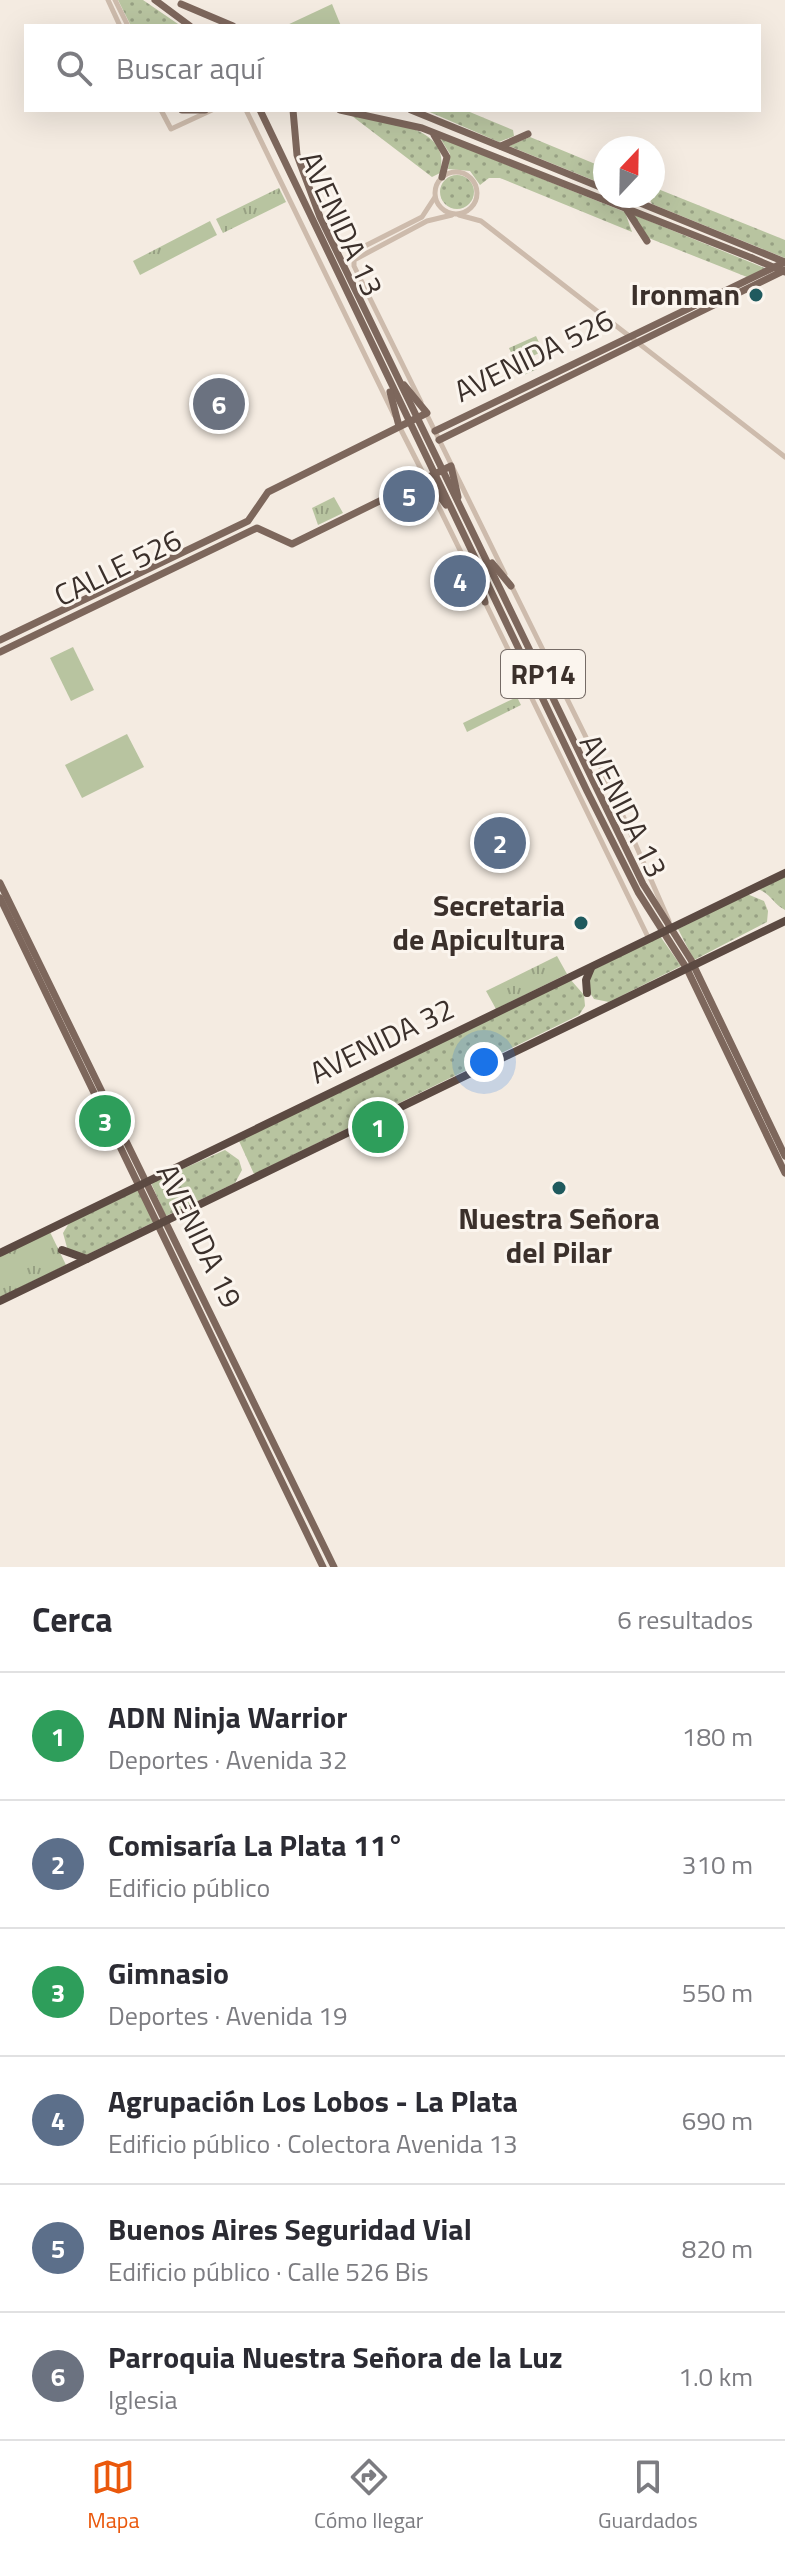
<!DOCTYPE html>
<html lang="es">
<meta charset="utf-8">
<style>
:root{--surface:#fff;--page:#f7f7f7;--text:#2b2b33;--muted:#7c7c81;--line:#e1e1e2;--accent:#ea580c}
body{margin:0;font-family:"Titillium Web",sans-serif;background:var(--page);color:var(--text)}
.compass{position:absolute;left:593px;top:136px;width:72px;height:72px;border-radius:50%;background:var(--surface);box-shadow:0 8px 32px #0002;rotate:22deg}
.you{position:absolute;left:484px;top:1062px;width:28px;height:28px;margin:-20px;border:6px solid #fff;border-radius:50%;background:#1a73e8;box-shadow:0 0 0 12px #1a73e833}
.badge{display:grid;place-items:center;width:52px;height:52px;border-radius:50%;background:var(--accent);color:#fff;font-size:26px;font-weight:700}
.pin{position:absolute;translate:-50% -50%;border:4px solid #fff;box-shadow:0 2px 8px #0006}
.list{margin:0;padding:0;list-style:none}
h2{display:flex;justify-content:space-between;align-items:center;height:104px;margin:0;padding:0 32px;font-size:34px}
h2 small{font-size:26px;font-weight:400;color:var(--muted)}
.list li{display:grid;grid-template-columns:52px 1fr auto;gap:24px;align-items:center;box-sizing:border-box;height:128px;padding:0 32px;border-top:2px solid var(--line)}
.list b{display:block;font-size:30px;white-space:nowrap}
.list p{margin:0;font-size:26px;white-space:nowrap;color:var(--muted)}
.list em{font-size:26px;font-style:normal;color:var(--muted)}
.icon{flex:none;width:44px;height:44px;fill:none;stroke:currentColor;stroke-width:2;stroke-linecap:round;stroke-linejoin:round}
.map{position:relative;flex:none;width:785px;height:1567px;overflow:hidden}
.search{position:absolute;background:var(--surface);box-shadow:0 8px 32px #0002;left:24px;right:24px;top:24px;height:88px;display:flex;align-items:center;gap:20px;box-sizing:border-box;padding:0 28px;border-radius:0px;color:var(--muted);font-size:30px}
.sheet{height:872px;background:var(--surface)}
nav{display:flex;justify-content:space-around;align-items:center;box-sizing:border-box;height:112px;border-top:2px solid var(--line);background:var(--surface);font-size:22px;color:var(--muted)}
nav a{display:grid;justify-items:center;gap:4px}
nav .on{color:var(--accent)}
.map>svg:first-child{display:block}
.grass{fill:url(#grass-dots)}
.park{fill:url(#park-tufts)}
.pitch{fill:#b8c4a0}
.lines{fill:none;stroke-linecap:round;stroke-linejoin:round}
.minor{stroke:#cdbbac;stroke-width:5}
.major{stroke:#7d675c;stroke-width:7}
.highway{stroke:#5c4a42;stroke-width:8}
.major-bridge{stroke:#7d675c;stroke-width:7}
.poi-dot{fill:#1f5a5e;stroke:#fbf5ee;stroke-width:3}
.labels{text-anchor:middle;stroke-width:6;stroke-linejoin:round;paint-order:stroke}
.shield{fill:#fbf5ee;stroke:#756b66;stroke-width:2}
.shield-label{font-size:28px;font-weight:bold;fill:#3b302b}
.street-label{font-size:30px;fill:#3b302b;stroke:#fbf5ee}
.poi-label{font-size:30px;font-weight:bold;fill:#3b302b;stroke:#fbf5ee;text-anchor:end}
</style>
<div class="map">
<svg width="785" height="1567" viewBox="0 0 785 1567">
<defs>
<pattern id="grass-dots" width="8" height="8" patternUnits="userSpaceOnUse" patternTransform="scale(2)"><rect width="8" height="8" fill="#b8c4a0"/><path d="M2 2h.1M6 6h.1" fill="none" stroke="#97a083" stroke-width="1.8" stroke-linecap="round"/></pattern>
<pattern id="park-tufts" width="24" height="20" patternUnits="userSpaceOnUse" patternTransform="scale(2)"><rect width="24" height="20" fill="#b8c4a0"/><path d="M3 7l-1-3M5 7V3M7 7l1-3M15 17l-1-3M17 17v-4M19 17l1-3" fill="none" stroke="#97a083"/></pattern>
</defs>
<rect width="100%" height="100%" fill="#f4ebe1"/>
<g class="grass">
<path d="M118 0H143L181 26H131Z"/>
<path d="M425 110H465L513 130 514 136 499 142Z"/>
<path d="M352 116C384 122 453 125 440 173L432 177Z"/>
<path d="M530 137 605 168V185L509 146Z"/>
<path d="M440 138 625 212 632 232 500 178H489L480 185 470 171 448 169 450 154Z"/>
<circle cx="457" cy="192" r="17"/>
<path d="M653 187 785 240V258L652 204 648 196H653Z"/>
<path d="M632 214 767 269 747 277 641 235Z"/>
<path d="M785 876V910C773 904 771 894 758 889Z"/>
<path d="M747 894 764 901 768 911 767 922 694 960 678 929Z"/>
<path d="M660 936 681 966 609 1002 594 999 587 988 593 970Z"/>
<path d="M570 979 584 995 585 1006 579 1015 254 1174 239 1141Z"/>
<path d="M225 1150 239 1160 242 1170 235 1183 166 1216 151 1183Z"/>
<path d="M138 1190 154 1222 84 1256 68 1251 63 1233 69 1223Z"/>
</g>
<g class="park">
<path d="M279 188 286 202 223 233 216 219Z"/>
<path d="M210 221 217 235 140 275 133 261Z"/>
<path d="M536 336 543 351 531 357 537 369 522 376 509 348Z"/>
<path d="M334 497 343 513 318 525 312 508Z"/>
<path d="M517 697 521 705 467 732 463 723Z"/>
<path d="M557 956 567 974 496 1009 486 991Z"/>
<path d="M50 1232 66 1265 0 1297V1256Z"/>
</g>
<g class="pitch">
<path d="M332 4 341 26H285Z"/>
<path d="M73 647 94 690 71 701 50 658Z"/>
<path d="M127 734 144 767 82 798 65 765Z"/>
</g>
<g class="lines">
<g class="minor">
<path d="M108 0 120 26"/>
<path d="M115 0 128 26"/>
<path d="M161 110 171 129 212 110"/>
<path d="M246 110 394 415"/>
<circle cx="456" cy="193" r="21"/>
<path d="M459 215 481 221 785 457"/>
<path d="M328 227 342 244 359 249 422 217 435 197"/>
<path d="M421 402 354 266V260L427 221 452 215"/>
<path d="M425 411 505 574"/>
<path d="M398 424 426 479"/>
<path d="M430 489 480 591"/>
<path d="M510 583 610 786 669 921"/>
<path d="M484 600 649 939"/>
</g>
<g class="major">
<path d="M155 0 190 26"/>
<path d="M181 4 233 26"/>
<path d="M182 110H205"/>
<path d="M260 110 587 791 638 892 687 969 785 1173"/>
<path d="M293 110 297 155 320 217 643 884 691 960 785 1156"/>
<path d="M340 110 422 128 752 258"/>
<path d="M411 110 605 189"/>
<path d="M434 135 447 157 442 177"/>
<path d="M501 146 528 134"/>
<path d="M623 196 785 262"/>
<path d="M627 210 647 241"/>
<path d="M390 392 399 426"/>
<path d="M435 431 785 262"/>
<path d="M439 440 785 270"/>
<path d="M426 478 446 505"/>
<path d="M492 563 511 586"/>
<path d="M477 570 485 602"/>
<path d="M0 640 248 521 268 492 427 413 404 385"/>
<path d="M0 652 257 528 292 544 451 466 458 497"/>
<path d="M0 883 334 1567"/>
<path d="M0 898 323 1567"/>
</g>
<g class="highway">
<path d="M587 993 586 980 591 968"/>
<path d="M62 1250 87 1259"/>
<path d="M0 1253 785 873"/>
<path d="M0 1301 785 921"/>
</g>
<path class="major-bridge" d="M752 258 785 272"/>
</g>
<g class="poi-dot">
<circle cx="756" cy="295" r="8"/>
<circle cx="581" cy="923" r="8"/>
<circle cx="559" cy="1188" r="8"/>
</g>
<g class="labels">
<rect class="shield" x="501" y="650" width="84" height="48" rx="6"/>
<g class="shield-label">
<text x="543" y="684">RP14</text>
</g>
<g class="street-label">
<text transform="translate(341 224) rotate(65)" y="10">AVENIDA 13</text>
<text transform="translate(534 356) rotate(-26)" y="10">AVENIDA 526</text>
<text transform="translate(118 568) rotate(-26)" y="10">CALLE 526</text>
<text transform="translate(623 806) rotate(63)" y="10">AVENIDA 13</text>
<text transform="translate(382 1041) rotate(-26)" y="10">AVENIDA 32</text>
<text transform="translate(199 1236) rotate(64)" y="10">AVENIDA 19</text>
</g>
<g class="poi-label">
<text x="740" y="305">Ironman</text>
<text x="565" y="916">Secretaria<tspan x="565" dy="34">de Apicultura</tspan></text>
<text x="559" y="1229" text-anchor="middle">Nuestra Señora<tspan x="559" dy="34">del Pilar</tspan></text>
</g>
</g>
</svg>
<svg class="compass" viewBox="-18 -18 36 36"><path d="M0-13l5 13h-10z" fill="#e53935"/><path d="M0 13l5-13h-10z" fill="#7c7c81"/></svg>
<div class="you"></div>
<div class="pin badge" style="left:378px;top:1127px;background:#2e9e5b">1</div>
<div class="pin badge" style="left:500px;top:843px;background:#5c6f8a">2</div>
<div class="pin badge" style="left:105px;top:1121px;background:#2e9e5b">3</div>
<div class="pin badge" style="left:460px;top:581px;background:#5c6f8a">4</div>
<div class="pin badge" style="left:409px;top:496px;background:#5c6f8a">5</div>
<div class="pin badge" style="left:219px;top:404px;background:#6b7280">6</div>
<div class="search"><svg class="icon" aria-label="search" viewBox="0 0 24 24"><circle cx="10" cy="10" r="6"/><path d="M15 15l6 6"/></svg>Buscar aquí</div>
</div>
<section class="sheet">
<h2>Cerca<small>6 resultados</small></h2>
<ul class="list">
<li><span class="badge" style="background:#2e9e5b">1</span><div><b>ADN Ninja Warrior</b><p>Deportes · Avenida 32</p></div><em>180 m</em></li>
<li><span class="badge" style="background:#5c6f8a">2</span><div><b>Comisaría La Plata 11°</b><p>Edificio público</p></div><em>310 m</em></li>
<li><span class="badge" style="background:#2e9e5b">3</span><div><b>Gimnasio</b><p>Deportes · Avenida 19</p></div><em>550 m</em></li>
<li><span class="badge" style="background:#5c6f8a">4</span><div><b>Agrupación Los Lobos - La Plata</b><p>Edificio público · Colectora Avenida 13</p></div><em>690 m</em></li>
<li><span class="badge" style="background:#5c6f8a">5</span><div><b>Buenos Aires Seguridad Vial</b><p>Edificio público · Calle 526 Bis</p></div><em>820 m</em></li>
<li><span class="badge" style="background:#6b7280">6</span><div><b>Parroquia Nuestra Señora de la Luz</b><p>Iglesia</p></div><em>1.0 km</em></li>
</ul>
</section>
<nav>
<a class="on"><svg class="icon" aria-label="map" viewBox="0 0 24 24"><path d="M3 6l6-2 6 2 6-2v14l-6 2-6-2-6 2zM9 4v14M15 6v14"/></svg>Mapa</a>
<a><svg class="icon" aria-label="directions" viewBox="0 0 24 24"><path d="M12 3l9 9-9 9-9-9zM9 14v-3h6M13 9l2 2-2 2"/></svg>Cómo llegar</a>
<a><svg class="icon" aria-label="saved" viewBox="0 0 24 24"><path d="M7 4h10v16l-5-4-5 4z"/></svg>Guardados</a>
</nav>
